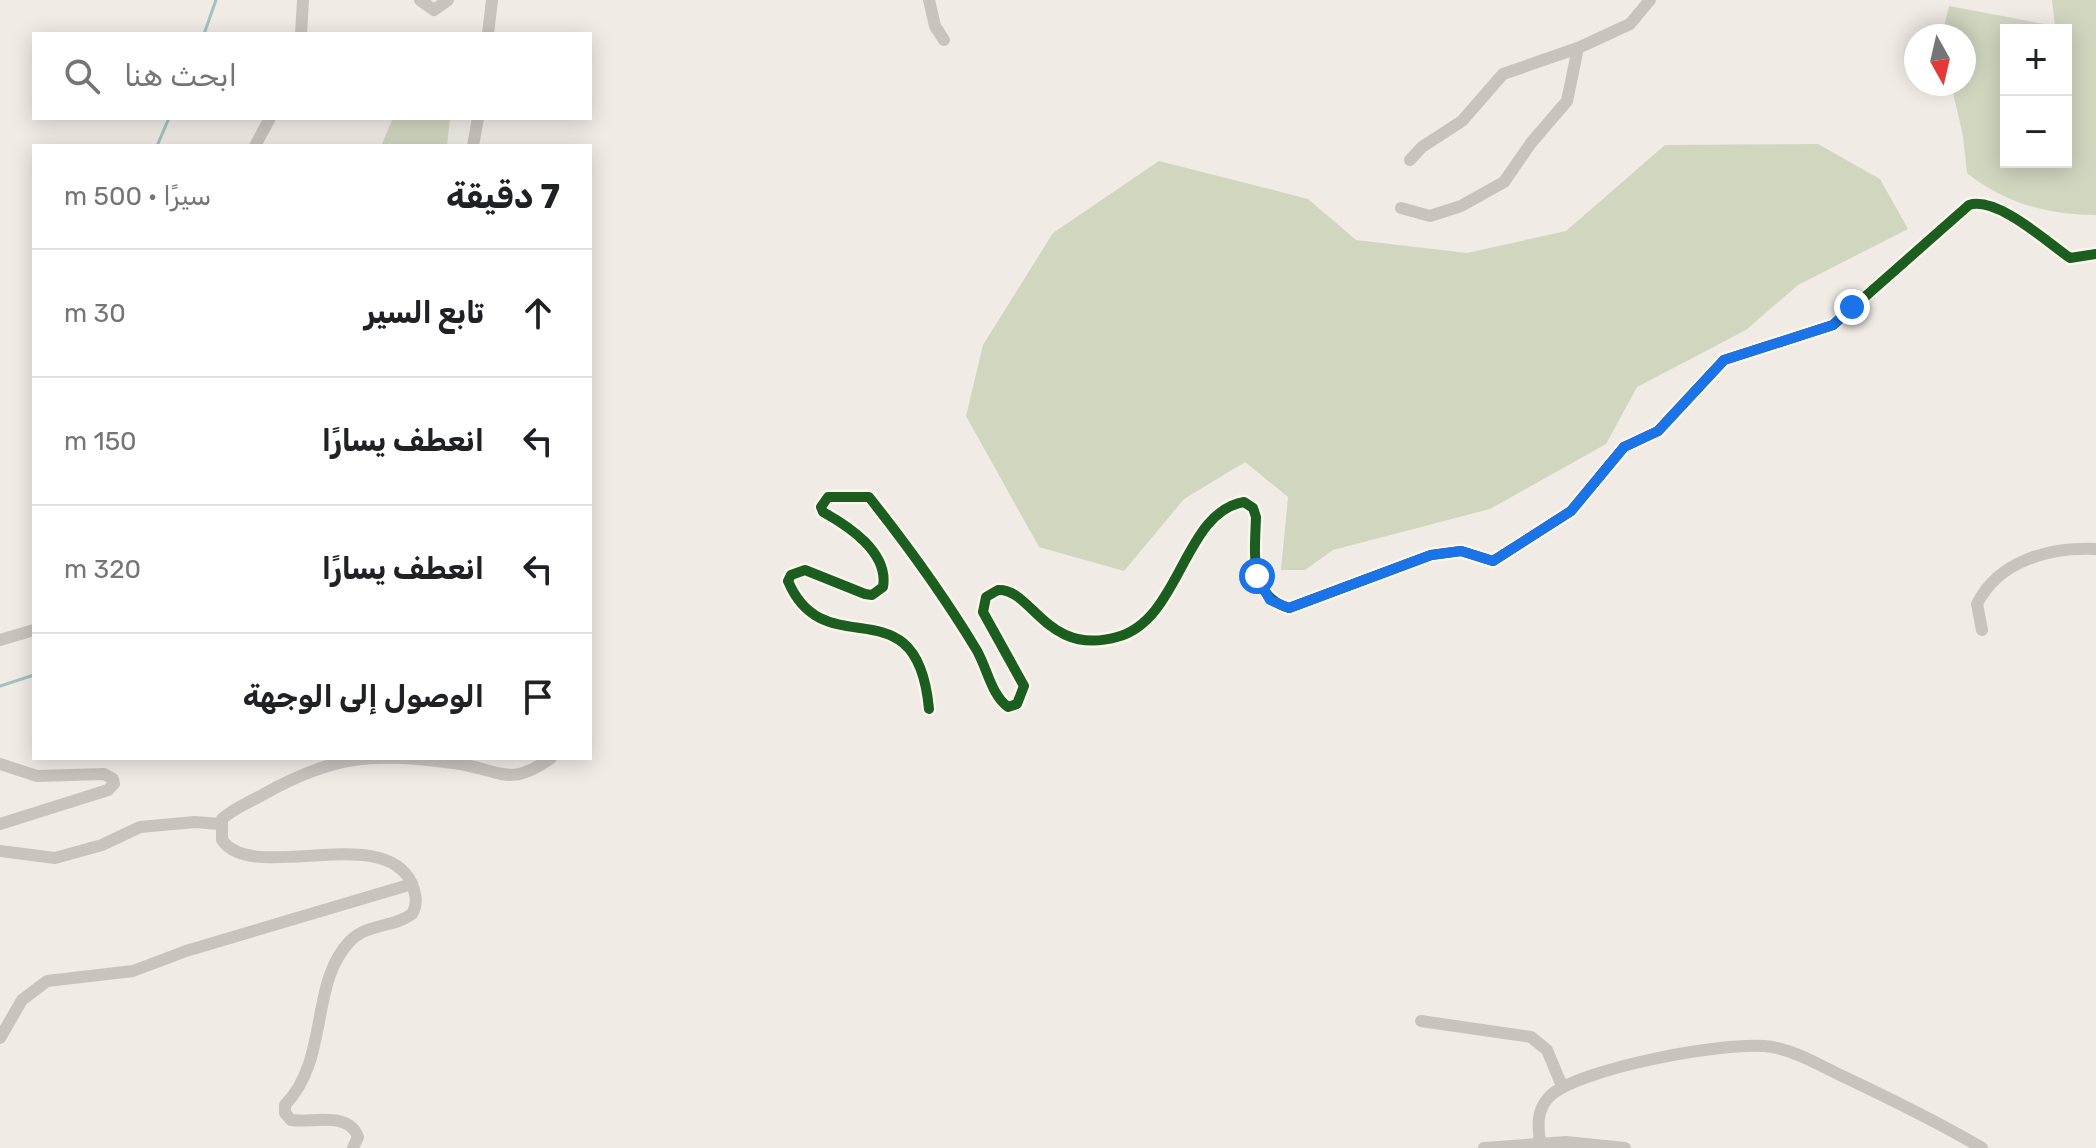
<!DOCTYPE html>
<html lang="ar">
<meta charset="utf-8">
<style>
:root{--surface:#fff;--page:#f2f2f2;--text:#202124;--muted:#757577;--line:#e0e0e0}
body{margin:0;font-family:Rubik,Cairo,sans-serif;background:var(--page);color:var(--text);direction:rtl}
.controls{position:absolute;right:24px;top:24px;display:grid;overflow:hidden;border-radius:0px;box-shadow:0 4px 20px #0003}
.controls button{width:72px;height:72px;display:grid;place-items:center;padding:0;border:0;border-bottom:2px solid var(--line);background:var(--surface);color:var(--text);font:40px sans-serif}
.compass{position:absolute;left:1904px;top:24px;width:72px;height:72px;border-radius:50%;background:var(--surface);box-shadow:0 4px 20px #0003;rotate:172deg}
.stop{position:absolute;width:24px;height:24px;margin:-18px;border:6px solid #1a73e8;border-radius:50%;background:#fff}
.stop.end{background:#1a73e8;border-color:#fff;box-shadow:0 2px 8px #0008}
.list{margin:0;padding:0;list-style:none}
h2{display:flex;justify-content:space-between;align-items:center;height:104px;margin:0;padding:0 32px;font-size:34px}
h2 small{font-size:26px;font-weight:400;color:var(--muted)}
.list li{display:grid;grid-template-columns:52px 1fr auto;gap:24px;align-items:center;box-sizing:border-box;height:128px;padding:0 32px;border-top:2px solid var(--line)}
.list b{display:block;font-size:30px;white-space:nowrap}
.list em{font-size:26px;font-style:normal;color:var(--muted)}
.icon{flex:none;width:44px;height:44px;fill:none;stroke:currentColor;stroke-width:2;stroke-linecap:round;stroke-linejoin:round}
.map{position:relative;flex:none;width:2096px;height:1148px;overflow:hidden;direction:ltr}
.search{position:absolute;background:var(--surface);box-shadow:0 4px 20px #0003;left:32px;top:32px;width:560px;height:88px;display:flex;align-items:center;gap:20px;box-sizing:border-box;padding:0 28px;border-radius:0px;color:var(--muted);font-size:30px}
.panel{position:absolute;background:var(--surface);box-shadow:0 4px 20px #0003;left:32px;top:144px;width:560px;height:616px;border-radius:0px;direction:rtl}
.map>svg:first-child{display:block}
.green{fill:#d1d6bf;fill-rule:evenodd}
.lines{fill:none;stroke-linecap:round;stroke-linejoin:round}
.stream{stroke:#a1c2c1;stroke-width:3}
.minor{stroke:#c9c3be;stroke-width:12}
.cycleway-casing{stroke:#fbf5ee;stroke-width:15}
.cycleway{stroke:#1b5e20;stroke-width:10}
.route{stroke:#1a73e8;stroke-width:10}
</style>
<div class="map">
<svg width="2096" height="1148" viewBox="0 0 2096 1148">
<rect width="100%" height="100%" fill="#f0ebe5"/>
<g class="green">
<path d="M2052 0H2096V215C2049 215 2004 203 1967 173L1963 136 1951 84H1964V36H1942L1949 6 2055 26ZM2006 30H2066V162H2006Z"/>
<path d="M393 118H450L447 146H381Z"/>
<path d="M1818 144 1880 179 1908 229 1798 285 1746 330 1637 387 1606 444 1490 509 1333 550 1305 570H1281L1288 497 1245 462 1184 499 1124 571 1039 547 966 416 983 345 1053 233 1159 161 1308 199 1356 240 1467 253 1566 231 1665 145Z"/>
</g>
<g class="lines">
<g class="stream">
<path d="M204 34 216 0"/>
<path d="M157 146 169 118"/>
<path d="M0 686 34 675"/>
</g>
<g class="minor">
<path d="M420 0 434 10 448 0"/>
<path d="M929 0 935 26 944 40"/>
<path d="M301 34 303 0"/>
<path d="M488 34 492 0"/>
<path d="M255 146 270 118"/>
<path d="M473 146 478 118"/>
<path d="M1410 160 1422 147 1462 121 1503 74 1578 48"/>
<path d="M1401 208 1430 216 1461 206 1504 182 1531 143 1567 101 1578 48 1630 24 1650 0"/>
<path d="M1982 630 1977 604C1999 560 2050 547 2096 549"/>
<path d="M0 640 34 630"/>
<path d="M929 709C917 579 825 669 788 581L791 575 805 570 865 594 872 595 883 587C889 552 848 526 823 512L821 507 828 497H869C907 545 944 596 976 649 987 667 991 695 1008 707L1017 704 1024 686 983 612 986 597 998 590C1032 588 1046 657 1117 637 1181 620 1183 512 1244 502L1253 508 1256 517C1255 552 1248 596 1289 608L1431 555 1461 551 1493 561 1571 511 1624 447 1658 431 1724 360 1833 325 1969 205C1997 196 2047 242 2070 258L2096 254"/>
<path d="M0 764 37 776 104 774 113 779 114 784 108 790 0 824"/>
<path d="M0 851 55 858 102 845 140 827 195 822 220 824"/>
<path d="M1421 1021 1531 1037 1547 1050 1562 1086"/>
<path d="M0 1038 22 1000 47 981 133 971 186 951 412 884"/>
<path d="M1540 1143C1538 1126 1536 1111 1549 1097 1575 1069 1733 1039 1772 1047 1796 1051 1819 1065 1840 1075 1889 1098 1936 1121 1982 1148"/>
<path d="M353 1148 358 1137C349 1111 313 1123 291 1120L285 1113V1105C330 1058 309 984 350 941 368 923 393 928 412 914 418 904 416 895 412 884 384 821 253 885 222 840V819C234 808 250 802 264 794 333 755 375 752 453 763 501 769 507 789 551 758"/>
<path d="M1484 1148 1566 1142 1625 1148"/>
</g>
<g class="cycleway-casing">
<path id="cycleway" d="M929 709C917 579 825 669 788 581L791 575 805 570 865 594 872 595 883 587C889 552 848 526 823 512L821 507 828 497H869C907 545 944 596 976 649 987 667 991 695 1008 707L1017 704 1024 686 983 612 986 597 998 590C1032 588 1046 657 1117 637 1181 620 1183 512 1244 502L1253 508 1256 517C1255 552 1248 596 1289 608L1431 555 1461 551 1493 561 1571 511 1624 447 1658 431 1724 360 1833 325 1969 205C1997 196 2047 242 2070 258L2096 254"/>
</g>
<use href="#cycleway" class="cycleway"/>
</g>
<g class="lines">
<path class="route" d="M1257 576 1270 600 1289 608 1431 555 1461 551 1493 561 1571 511 1624 447 1658 431 1724 360 1833 325 1852 307"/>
</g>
</svg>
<div class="controls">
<button>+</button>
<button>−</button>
</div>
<svg class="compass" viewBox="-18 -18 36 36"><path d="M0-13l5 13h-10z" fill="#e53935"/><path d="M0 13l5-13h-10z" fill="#757577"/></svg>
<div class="stop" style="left:1257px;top:576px"></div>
<div class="stop end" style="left:1852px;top:307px"></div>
<div class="search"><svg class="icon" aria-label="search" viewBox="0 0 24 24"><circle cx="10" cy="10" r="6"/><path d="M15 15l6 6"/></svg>ابحث هنا</div>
<section class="panel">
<h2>7 دقيقة<small>سيرًا · 500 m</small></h2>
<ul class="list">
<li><svg class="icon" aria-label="ahead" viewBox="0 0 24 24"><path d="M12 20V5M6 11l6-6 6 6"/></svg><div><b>تابع السير</b></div><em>30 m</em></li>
<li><svg class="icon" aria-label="left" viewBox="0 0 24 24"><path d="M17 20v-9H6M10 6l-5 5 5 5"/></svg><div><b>انعطف يسارًا</b></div><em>150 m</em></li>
<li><svg class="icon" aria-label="left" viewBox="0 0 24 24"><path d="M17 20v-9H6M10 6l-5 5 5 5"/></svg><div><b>انعطف يسارًا</b></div><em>320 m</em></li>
<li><svg class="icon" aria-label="arrive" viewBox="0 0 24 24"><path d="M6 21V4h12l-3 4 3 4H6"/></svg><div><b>الوصول إلى الوجهة</b></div></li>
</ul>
</section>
</div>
